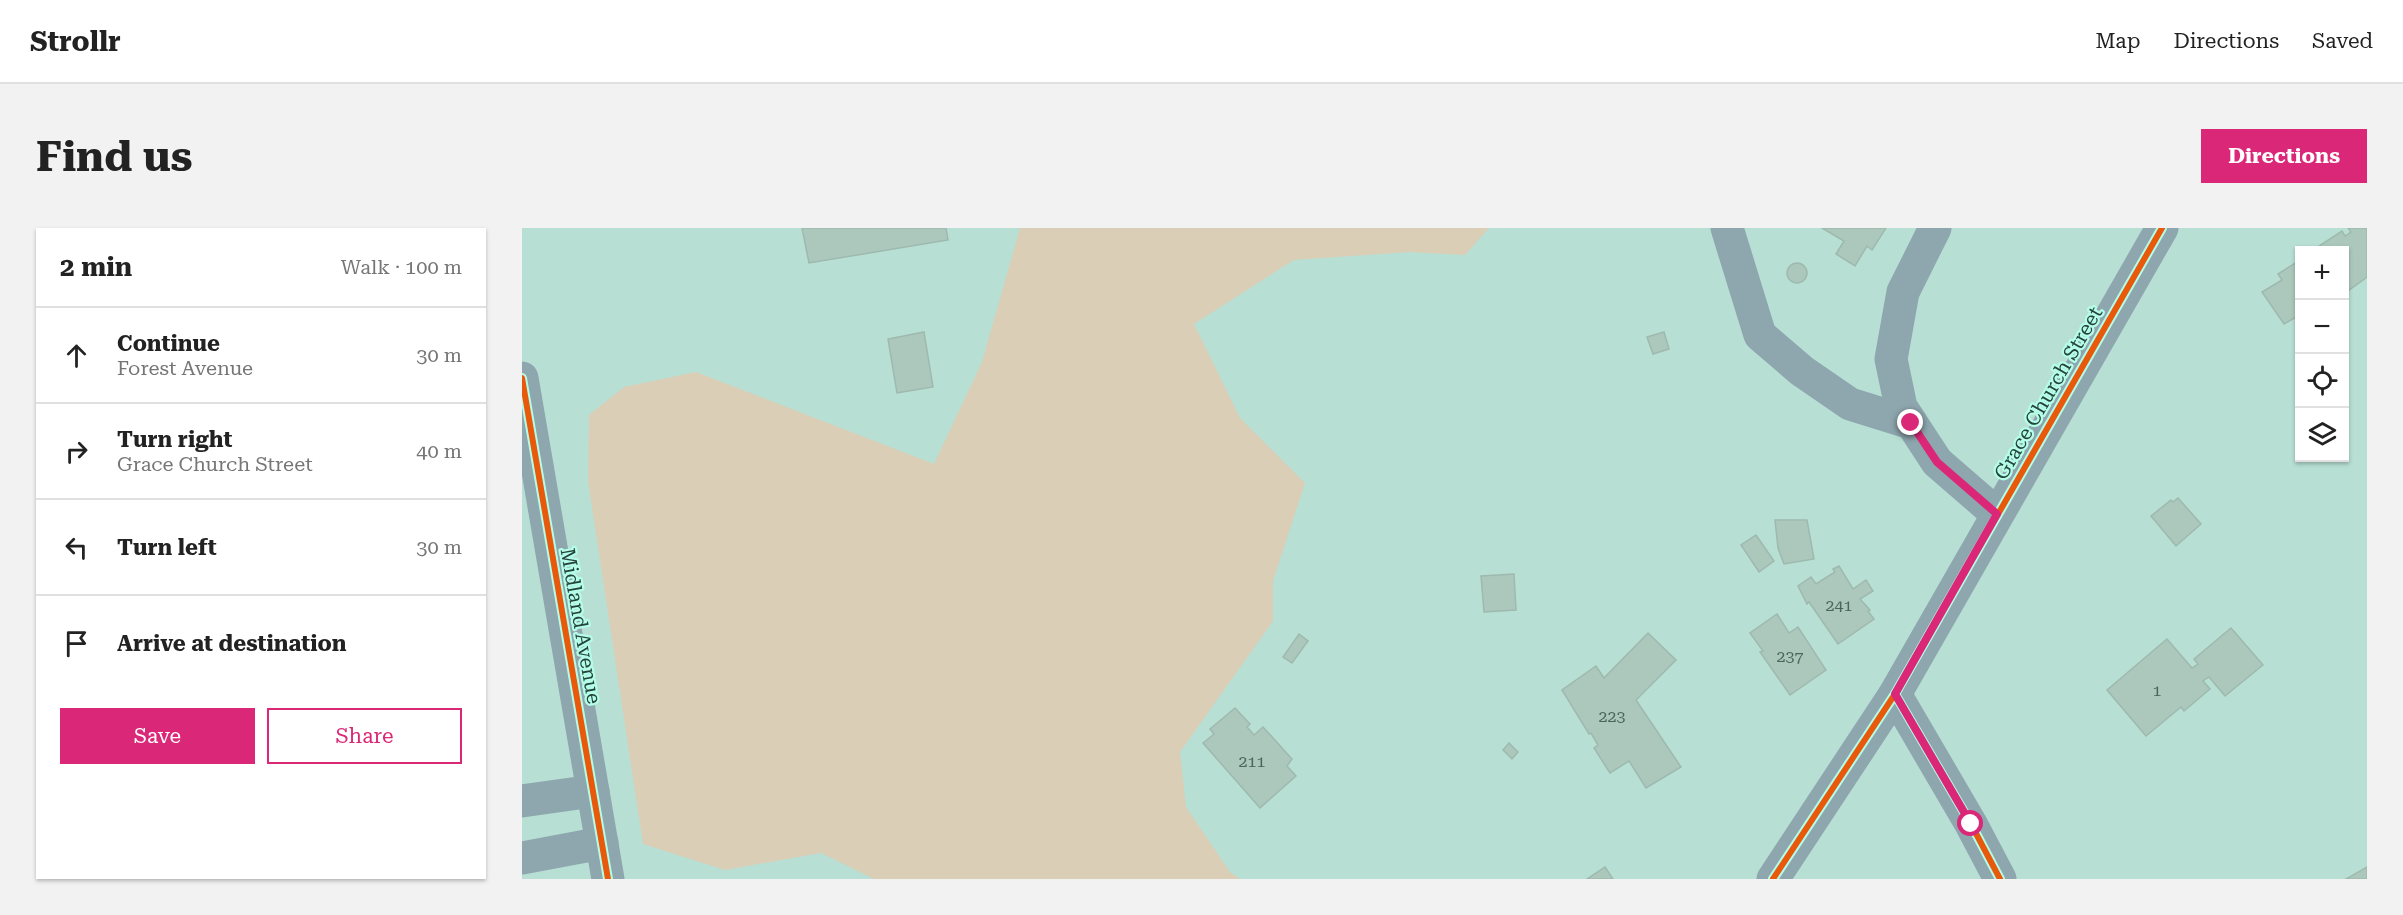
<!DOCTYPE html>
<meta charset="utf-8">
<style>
:root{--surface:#fff;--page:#f2f2f2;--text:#222;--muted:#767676;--line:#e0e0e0;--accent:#db2777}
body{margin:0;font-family:"Roboto Serif",serif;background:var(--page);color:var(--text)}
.controls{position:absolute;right:18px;top:18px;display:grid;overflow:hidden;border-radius:0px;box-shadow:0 2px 4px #0004}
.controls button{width:54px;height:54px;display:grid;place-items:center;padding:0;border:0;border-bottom:2px solid var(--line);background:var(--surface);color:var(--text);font:30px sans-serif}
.stop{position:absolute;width:18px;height:18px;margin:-14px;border:4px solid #db2777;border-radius:50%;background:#fff}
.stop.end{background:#db2777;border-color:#fff;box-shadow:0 2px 6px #0008}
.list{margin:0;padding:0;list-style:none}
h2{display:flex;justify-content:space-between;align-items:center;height:78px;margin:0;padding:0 24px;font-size:26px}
h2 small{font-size:20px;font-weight:400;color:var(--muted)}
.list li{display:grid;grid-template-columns:39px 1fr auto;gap:18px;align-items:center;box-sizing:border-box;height:96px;padding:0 24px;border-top:2px solid var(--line)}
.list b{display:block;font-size:22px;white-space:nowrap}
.list p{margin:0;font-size:20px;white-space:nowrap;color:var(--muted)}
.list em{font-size:20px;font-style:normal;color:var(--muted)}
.actions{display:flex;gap:12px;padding:18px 24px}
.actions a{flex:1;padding:14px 0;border:2px solid var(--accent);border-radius:0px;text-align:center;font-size:21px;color:var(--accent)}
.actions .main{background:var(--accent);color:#fff}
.icon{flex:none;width:33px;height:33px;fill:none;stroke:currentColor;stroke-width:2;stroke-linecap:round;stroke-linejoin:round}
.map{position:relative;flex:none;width:1845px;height:651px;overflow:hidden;border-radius:0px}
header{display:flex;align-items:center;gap:36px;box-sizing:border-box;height:84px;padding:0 30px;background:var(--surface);border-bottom:2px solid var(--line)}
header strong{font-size:28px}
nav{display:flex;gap:33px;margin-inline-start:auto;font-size:21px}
.intro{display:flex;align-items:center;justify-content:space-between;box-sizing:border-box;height:144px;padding:0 36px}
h1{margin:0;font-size:42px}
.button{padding:15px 27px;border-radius:0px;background:var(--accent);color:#fff;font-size:21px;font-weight:700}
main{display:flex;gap:36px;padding:0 36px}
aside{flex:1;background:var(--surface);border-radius:0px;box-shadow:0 2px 4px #0004}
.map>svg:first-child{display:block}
.green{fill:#daceb6}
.building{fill:#acc8bd;stroke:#9eb9ae;stroke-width:1.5}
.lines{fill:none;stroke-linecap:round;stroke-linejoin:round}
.minor{stroke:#8ea6ae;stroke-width:33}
.cycleway-casing{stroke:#b4fde8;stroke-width:10}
.cycleway{stroke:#e8590c;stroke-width:6}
.route{stroke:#db2777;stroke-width:8}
.labels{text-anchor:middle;stroke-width:4.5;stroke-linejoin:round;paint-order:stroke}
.number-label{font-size:16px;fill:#49665e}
.street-label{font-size:20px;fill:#25433b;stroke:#b4fde8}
</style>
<header>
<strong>Strollr</strong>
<nav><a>Map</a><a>Directions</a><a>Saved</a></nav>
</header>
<div class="intro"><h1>Find us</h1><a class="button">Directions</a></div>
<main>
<aside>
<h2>2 min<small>Walk · 100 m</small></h2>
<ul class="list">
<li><svg class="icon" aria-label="ahead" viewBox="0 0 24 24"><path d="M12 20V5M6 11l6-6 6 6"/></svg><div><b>Continue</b><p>Forest Avenue</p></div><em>30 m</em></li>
<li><svg class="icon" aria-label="right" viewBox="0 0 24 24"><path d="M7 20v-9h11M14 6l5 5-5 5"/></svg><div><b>Turn right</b><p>Grace Church Street</p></div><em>40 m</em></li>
<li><svg class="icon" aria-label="left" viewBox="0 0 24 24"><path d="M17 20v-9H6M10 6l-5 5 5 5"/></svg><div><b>Turn left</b></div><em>30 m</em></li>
<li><svg class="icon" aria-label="arrive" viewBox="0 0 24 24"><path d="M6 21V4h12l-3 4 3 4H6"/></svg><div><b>Arrive at destination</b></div></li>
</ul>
<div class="actions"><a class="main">Save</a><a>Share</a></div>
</aside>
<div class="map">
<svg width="1845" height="651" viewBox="0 0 1845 651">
<rect width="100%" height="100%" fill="#b8dfd4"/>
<path class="green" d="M498 0H967L943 27 887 24 772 32 672 96 718 190 783 255 751 353V393L658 524 664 579 708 644 718 651H352L299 625 203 642 121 616 66 253 67 187 102 159 174 144 412 236 460 134Z"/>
<g class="building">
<path d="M280 0H424L426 12 287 35Z"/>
<path d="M1300 0H1364L1350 22 1345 18 1333 38 1314 26 1322 13Z"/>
<path d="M1826 0H1845V49L1823 65 1822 22H1791L1820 3 1823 8 1829 4Z"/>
<path d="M1778 32V87L1762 96 1740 64 1760 52 1756 46Z"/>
<circle cx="1275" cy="45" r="10"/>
<path d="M402 104 411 159 375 165 366 111Z"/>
<path d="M1142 104 1147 121 1131 126 1125 109Z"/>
<path d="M1656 270 1679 296 1654 318 1629 288 1649 272 1651 274Z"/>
<path d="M1253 292H1285L1292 331 1262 336 1256 320Z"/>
<path d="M1234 307 1252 333 1237 344 1219 317Z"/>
<path d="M1317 338 1331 361 1344 352 1351 363 1338 371 1348 382 1346 383 1352 391 1316 416 1287 374 1285 376 1276 358 1289 349 1294 356 1313 344 1311 341Z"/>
<path d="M992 346 994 382 962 384 959 348Z"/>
<path d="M1255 386 1267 405 1276 399 1304 442 1268 467 1238 424 1241 423 1228 405Z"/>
<path d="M1709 400 1741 437 1703 468 1687 449 1681 453 1688 461 1662 483 1659 479 1624 508 1585 462 1645 411 1670 440 1676 436 1672 431Z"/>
<path d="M1126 405 1154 432 1114 472 1159 539 1124 560 1107 533 1088 545 1072 520 1076 517 1069 505 1067 506 1040 462 1074 438 1082 450Z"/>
<path d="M777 406 786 413 770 435 761 429Z"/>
<path d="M713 480 728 496 725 499 732 507 741 499 770 531 765 538 774 548 738 580 681 515 692 506 688 501Z"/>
<path d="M987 515 996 524 990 531 981 522Z"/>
<path d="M1083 639 1091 651H1065Z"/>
<path d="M1845 639V651H1824Z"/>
</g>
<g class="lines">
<g class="minor">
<path d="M1205 0 1238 107 1280 143 1328 176 1389 195"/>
<path d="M1413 0 1381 64 1369 131 1379 179 1415 234 1475 286"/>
<path d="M0 150 86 651"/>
<path d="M1373 466 1449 596 1478 651"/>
<path d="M0 573 71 563"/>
<path d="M0 630 80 615"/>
<path d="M1251 651 1373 466 1640 0"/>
</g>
<g class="cycleway-casing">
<g id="cycleway">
<path d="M0 150 86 651"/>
<path d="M1373 466 1449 596 1478 651"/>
<path d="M1251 651 1373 466 1640 0"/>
</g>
</g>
<use href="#cycleway" class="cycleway"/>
</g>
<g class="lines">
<path class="route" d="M1389 195 1415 234 1475 286 1373 466 1449 596"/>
</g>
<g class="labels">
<g class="number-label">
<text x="1317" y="383">241</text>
<text x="1268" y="434">237</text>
<text x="1635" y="468">1</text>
<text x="1090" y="494">223</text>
<text x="730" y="539">211</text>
</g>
<g class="street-label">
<text transform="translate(1526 165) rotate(-60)" y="7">Grace Church Street</text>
<text transform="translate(59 398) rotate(80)" y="7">Midland Avenue</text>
</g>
</g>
</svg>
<div class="controls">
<button>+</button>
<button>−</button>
<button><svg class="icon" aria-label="locate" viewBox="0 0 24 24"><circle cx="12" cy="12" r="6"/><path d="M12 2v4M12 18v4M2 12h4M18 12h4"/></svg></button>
<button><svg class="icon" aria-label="layers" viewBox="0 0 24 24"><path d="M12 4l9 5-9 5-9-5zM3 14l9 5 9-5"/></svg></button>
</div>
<div class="stop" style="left:1449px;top:596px"></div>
<div class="stop end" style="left:1389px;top:195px"></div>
</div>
</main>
